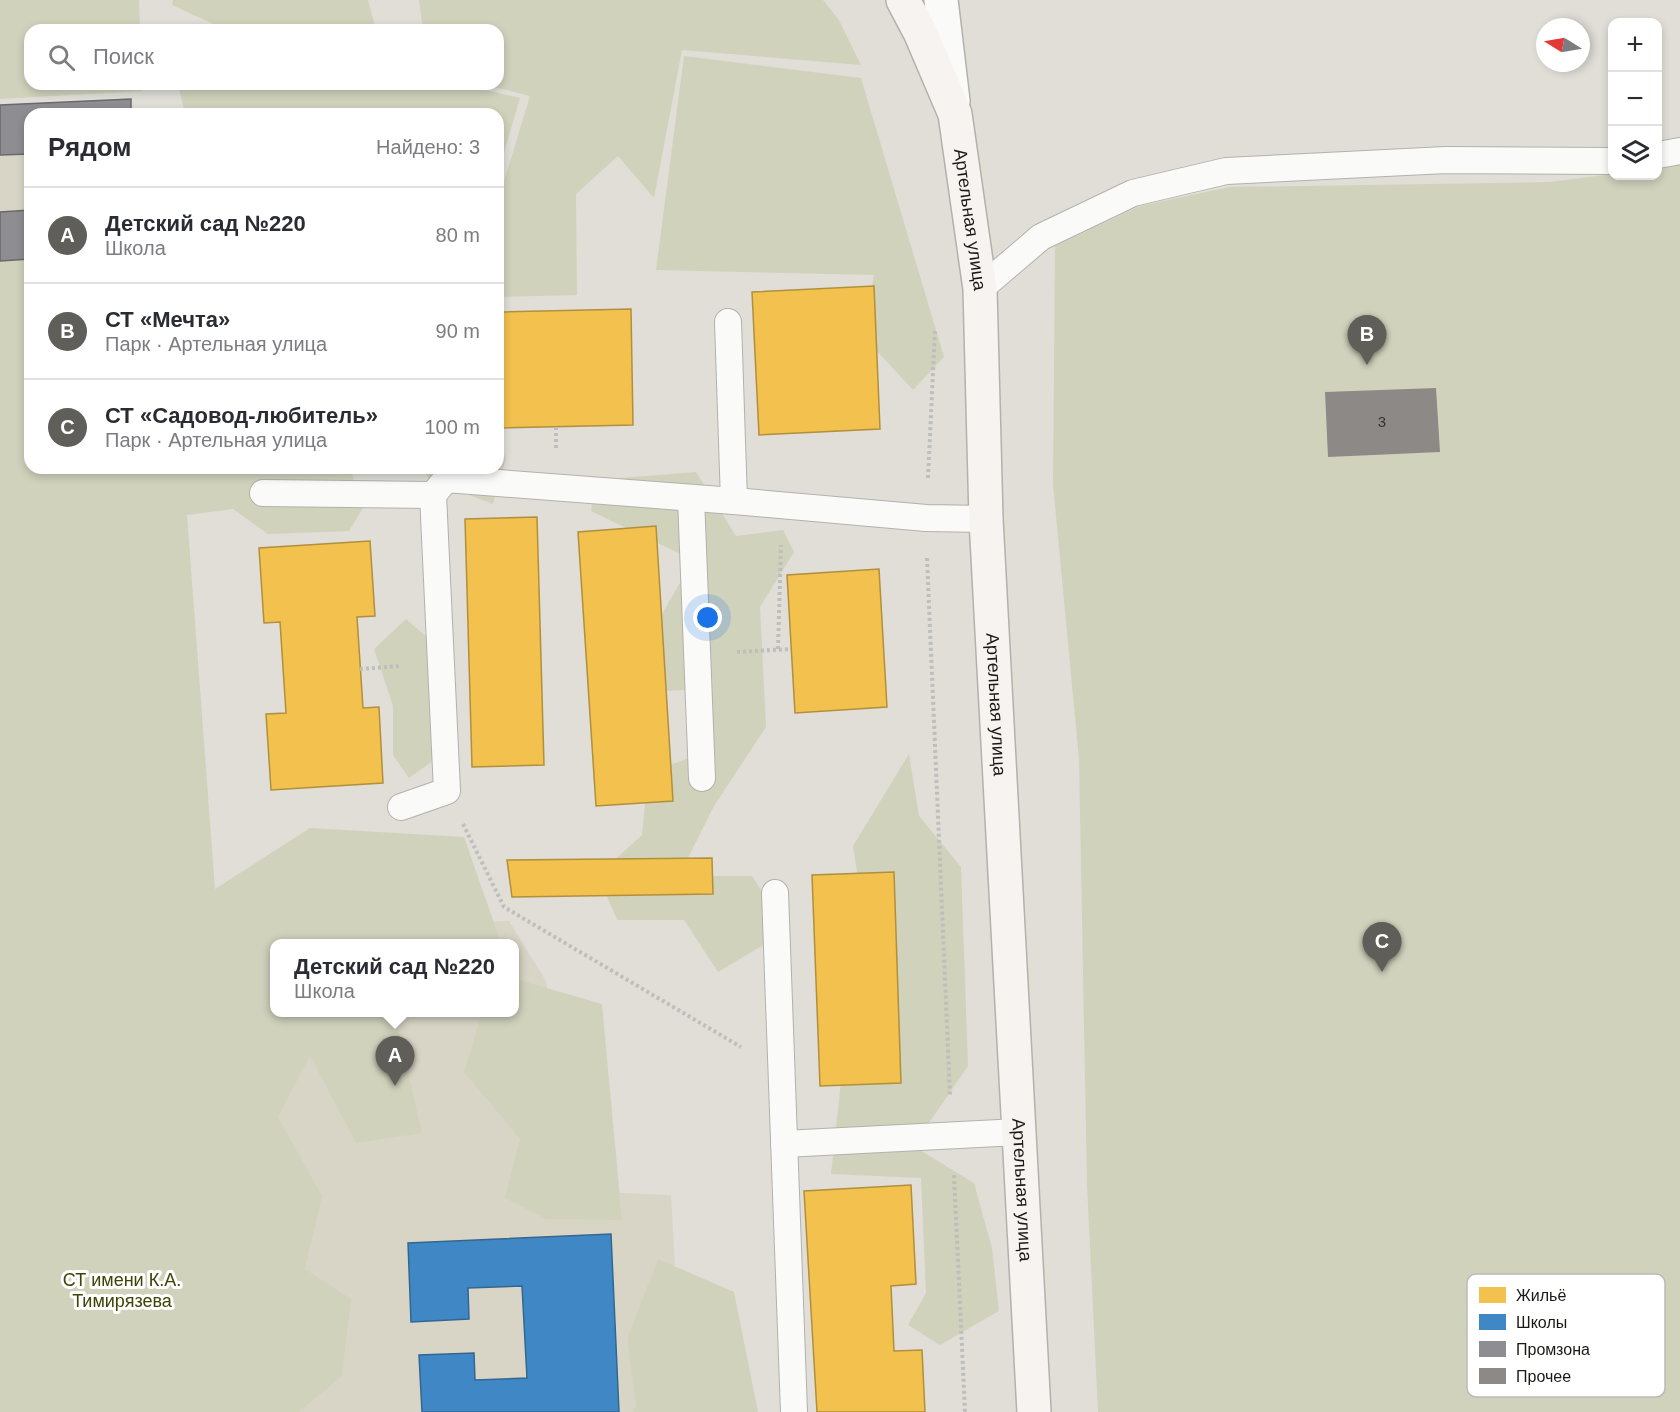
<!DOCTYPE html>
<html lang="ru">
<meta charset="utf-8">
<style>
:root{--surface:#fff;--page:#f2f2f3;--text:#2b2b33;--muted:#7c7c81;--line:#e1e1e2;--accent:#5f5e58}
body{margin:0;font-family:Helvetica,sans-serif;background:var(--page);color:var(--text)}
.controls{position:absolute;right:18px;top:18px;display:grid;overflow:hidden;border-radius:12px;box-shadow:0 3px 9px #0003}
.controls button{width:54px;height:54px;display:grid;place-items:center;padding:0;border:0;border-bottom:2px solid var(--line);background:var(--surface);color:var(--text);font:30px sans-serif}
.compass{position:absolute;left:1536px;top:18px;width:54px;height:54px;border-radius:50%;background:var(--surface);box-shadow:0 3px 9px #0003;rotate:281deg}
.you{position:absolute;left:708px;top:618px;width:21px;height:21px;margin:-15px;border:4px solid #fff;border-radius:50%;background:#1a73e8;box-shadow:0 0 0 9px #1a73e833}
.badge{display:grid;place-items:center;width:39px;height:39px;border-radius:50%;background:var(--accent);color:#fff;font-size:20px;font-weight:700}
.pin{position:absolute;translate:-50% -50px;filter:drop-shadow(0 2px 3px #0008)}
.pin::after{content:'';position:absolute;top:32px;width:21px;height:18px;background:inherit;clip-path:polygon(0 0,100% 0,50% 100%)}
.popup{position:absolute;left:270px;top:939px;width:249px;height:78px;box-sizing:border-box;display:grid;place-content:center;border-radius:12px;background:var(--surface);filter:drop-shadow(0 2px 4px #0005);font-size:20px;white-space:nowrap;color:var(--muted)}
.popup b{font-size:22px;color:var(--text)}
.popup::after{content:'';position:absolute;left:50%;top:100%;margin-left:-12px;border:12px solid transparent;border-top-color:var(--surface)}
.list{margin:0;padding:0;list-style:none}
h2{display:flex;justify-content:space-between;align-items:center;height:78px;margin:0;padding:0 24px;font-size:26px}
h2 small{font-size:20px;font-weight:400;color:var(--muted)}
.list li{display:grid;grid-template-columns:39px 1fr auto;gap:18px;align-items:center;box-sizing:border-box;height:96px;padding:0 24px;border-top:2px solid var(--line)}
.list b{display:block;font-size:22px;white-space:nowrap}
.list p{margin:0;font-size:20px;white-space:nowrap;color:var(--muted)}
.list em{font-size:20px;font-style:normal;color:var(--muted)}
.icon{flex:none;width:33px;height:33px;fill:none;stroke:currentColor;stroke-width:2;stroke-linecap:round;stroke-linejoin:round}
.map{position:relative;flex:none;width:1680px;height:1412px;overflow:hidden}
.search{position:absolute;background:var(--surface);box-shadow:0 3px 9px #0003;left:24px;top:24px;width:480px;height:66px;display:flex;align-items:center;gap:15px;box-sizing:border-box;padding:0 21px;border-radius:18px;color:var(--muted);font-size:22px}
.panel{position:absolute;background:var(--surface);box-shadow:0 3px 9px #0003;left:24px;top:108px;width:480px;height:366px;border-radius:18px}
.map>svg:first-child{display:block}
.built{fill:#d9d5c6;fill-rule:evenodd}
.green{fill:#d1d2bc}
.homes{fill:#f2c14e;stroke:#b18f3d;stroke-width:1.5}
.schools{fill:#3f88c5;stroke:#346790;stroke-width:1.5}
.industry{fill:#8d8d92;stroke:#6a6a6c;stroke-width:1.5}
.building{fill:#8d8986}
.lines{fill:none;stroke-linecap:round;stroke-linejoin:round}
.lane-casing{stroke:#b3b1ac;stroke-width:28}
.street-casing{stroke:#b3b1ac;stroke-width:36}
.secondary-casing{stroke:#b3b1ac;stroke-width:36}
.path{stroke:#bebebc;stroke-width:4;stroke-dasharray:3 3;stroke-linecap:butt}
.lane{stroke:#fafaf9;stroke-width:26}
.street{stroke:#fafaf9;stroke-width:33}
.secondary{stroke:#f6f3f0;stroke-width:33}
.labels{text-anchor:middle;stroke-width:6;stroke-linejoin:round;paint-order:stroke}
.number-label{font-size:15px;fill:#373530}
.street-label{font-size:18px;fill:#1a1914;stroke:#fff}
.park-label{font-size:18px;fill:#404406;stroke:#fff}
.key{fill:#fff;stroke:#babab8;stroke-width:1.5}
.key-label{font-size:16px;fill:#1a1914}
</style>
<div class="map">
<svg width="1680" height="1412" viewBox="0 0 1680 1412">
<rect width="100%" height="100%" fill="#e0ded7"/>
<g class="built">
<path d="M131 99V114H30V259L0 261V105Z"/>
<path d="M509 921 546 981 575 1191 671 1195 683 1412H253L218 931ZM275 944H515V1012H275Z"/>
</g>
<g class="green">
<path d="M0 0H139L140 30H30V84H141L142 91 0 99Z"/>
<path d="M173 0H368L375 26 382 30H221L222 28 172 5Z"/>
<path d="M419 0H823L839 20 861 65 682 50 654 198 618 156 576 194 577 295 498 297V201L530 96 482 84H498V30H423Z"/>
<path d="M684 56 861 78 944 357 913 390 863 336 874 275 656 270Z"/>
<path d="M178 84H461L520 98 498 173V114H185Z"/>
<path d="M1680 165V1412H1098L1087 1185 1079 759 1053 484 1055 246 1140 206 1230 187 1550 182 1612 174 1658 176V168Z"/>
<path d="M30 259V468H350L363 508 349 531 268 534 233 509 187 515 215 889 310 828 464 837 501 943 275 944V1012L407 1013 396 1021 422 1133 356 1143 310 1056 278 1117 322 1196 305 1269 351 1299 342 1376 299 1412H0V261Z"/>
<path d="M498 443 506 458 493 504 431 481 421 468H498Z"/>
<path d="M696 472 736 536 783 530 794 552 760 607 766 727 714 806 679 876H752L787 931 718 972 684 920H617L598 875 642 835 648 773 711 750 710 689 641 692 630 670 693 560 591 511 595 480Z"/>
<path d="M406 619 451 658 452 747 409 778 393 755V706L374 649Z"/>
<path d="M909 754 919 816 961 867 968 1066 913 1146 974 1183 992 1248 999 1311 940 1345 908 1325 926 1293 921 1178 831 1174 861 897 853 846Z"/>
<path d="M515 979 602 1004 622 1220 546 1219 505 1198 520 1139 464 1072 482 1013 515 1012Z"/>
<path d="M658 1259 734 1292 758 1412H632L636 1405 627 1339Z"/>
</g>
<g class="homes">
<path d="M874 286 880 429 759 435 752 292Z"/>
<path d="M631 309 633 425 498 428V312Z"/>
<path d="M537 517 544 765 472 767 465 519Z"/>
<path d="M656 526 673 801 596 806 578 532Z"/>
<path d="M370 541 375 616 357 617 363 708 379 707 383 783 271 790 266 714 286 713 280 622 264 623 259 548Z"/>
<path d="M879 569 887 707 795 713 787 575Z"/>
<path d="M712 858 713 894 512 897 507 860Z"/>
<path d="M894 872 901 1083 820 1086 812 875Z"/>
<path d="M911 1185 916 1284 891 1286 894 1351 922 1350 925 1412H817L804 1191Z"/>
</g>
<path class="schools" d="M611 1234 619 1412H422L419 1355 474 1353 475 1380 527 1378 522 1286 468 1288 469 1319 411 1322 408 1243Z"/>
<g class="industry">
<path d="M131 99V114H30V154L0 155V105Z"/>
<path d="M30 210V259L0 261V212Z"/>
</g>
<path class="building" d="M1436 388 1440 452 1328 457 1325 392Z"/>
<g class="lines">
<g class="lane-casing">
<g id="lane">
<path d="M1658 155 1680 151"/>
<path d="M980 289 1041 237 1133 193 1226 171 1446 160 1612 161"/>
<path d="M728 322 734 501 926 518 986 519"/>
<path d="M263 493 433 495"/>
<path d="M691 498 702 778"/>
<path d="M401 807 447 791 433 495 446 479 734 501"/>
<path d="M775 893 794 1412"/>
<path d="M784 1144 1020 1132"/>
</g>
</g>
<g class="street-casing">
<path id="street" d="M941 0 953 101"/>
</g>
<g class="secondary-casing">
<g id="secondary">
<path id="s1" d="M903 0 920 32 955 114 980 289 986 519 1034 1412"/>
</g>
</g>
<g class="path">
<path d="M556 448V426"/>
<path d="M928 478 935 330"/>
<path d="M927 558 950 1096"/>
<path d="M778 649 781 545"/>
<path d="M737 652 791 649"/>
<path d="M360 669 401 666"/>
<path d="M463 824 504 907 741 1047"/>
<path d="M954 1175 965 1412"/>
</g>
<use href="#lane" class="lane"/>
<use href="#street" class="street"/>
<use href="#secondary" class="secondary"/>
</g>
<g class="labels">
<g class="number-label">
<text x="1382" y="427">3</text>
</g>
<g class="street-label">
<text dy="6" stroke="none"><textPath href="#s1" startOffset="232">Артельная улица</textPath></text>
<text dy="6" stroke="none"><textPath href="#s1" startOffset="718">Артельная улица</textPath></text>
<text dy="6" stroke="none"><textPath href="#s1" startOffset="1204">Артельная улица</textPath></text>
</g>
<g class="park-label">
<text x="122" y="1286">СТ имени К.А.<tspan x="122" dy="21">Тимирязева</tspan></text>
</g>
</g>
<rect x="1467" y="1274" width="198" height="123" rx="9" class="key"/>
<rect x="1479" y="1287" width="27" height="16" fill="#f2c14e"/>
<rect x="1479" y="1314" width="27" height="16" fill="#3f88c5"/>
<rect x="1479" y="1341" width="27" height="16" fill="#8d8d92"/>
<rect x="1479" y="1368" width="27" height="16" fill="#8d8986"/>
<g class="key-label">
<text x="1516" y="1301">Жильё</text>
<text x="1516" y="1328">Школы</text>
<text x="1516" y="1355">Промзона</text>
<text x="1516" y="1382">Прочее</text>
</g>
</svg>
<div class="controls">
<button>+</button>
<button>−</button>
<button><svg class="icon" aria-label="layers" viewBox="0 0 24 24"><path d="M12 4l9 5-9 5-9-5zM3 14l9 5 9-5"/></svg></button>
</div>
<svg class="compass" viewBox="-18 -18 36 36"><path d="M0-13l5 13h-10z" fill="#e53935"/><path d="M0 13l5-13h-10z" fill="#7c7c81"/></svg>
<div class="you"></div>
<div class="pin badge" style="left:395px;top:1086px">A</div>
<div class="popup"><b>Детский сад №220</b>Школа</div>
<div class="pin badge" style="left:1367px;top:365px">B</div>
<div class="pin badge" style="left:1382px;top:972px">C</div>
<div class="search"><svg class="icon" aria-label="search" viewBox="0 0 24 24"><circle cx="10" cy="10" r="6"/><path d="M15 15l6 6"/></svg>Поиск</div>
<section class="panel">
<h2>Рядом<small>Найдено: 3</small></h2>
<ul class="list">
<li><span class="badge">A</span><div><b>Детский сад №220</b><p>Школа</p></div><em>80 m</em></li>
<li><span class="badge">B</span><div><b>СТ «Мечта»</b><p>Парк · Артельная улица</p></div><em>90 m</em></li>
<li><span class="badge">C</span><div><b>СТ «Садовод-любитель»</b><p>Парк · Артельная улица</p></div><em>100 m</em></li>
</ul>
</section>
</div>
